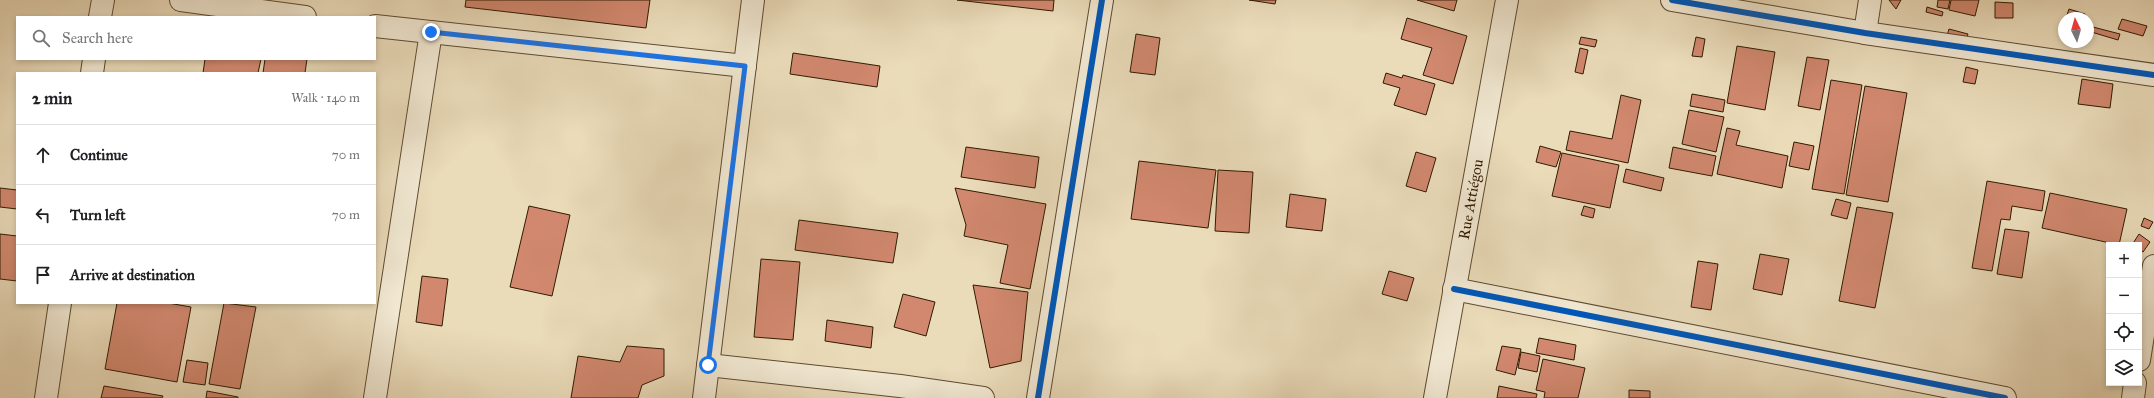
<!DOCTYPE html>
<meta charset="utf-8">
<style>
:root{--surface:#fff;--page:#f2f2f2;--text:#202124;--muted:#757577;--line:#e0e0e0}
body{margin:0;font-family:"IM FELL Great Primer",serif;background:var(--page);color:var(--text)}
.controls{position:absolute;right:12px;bottom:12px;display:grid;overflow:hidden;border-radius:0px;box-shadow:0 2px 6px #0003}
.controls button{width:36px;height:36px;display:grid;place-items:center;padding:0;border:0;border-bottom:1px solid var(--line);background:var(--surface);color:var(--text);font:20px sans-serif}
.compass{position:absolute;left:2058px;top:12px;width:36px;height:36px;border-radius:50%;background:var(--surface);box-shadow:0 2px 6px #0003;rotate:355deg}
.stop{position:absolute;width:12px;height:12px;margin:-9px;border:3px solid #1a73e8;border-radius:50%;background:#fff}
.stop.end{background:#1a73e8;border-color:#fff;box-shadow:0 1px 4px #0008}
.list{margin:0;padding:0;list-style:none}
h2{display:flex;justify-content:space-between;align-items:center;height:52px;margin:0;padding:0 16px;font-size:17px}
h2 small{font-size:13px;font-weight:400;color:var(--muted)}
.list li{display:grid;grid-template-columns:26px 1fr auto;gap:12px;align-items:center;box-sizing:border-box;height:60px;padding:0 16px;border-top:1px solid var(--line)}
.list b{display:block;font-size:15px;white-space:nowrap}
.list em{font-size:13px;font-style:normal;color:var(--muted)}
.icon{flex:none;width:22px;height:22px;fill:none;stroke:currentColor;stroke-width:2;stroke-linecap:round;stroke-linejoin:round}
.map{position:relative;flex:none;width:2154px;height:398px;overflow:hidden}
.search{position:absolute;background:var(--surface);box-shadow:0 2px 6px #0003;left:16px;top:16px;width:360px;height:44px;display:flex;align-items:center;gap:10px;box-sizing:border-box;padding:0 14px;border-radius:0px;color:var(--muted);font-size:15px}
.panel{position:absolute;background:var(--surface);box-shadow:0 2px 6px #0003;left:16px;top:72px;width:360px;height:232px;border-radius:0px}
.map>svg:first-child{display:block}
.building{fill:#d1886f;stroke:#301b02}
.lines{fill:none;stroke-linecap:round;stroke-linejoin:round}
.street-casing{stroke:#5e4b30;stroke-width:24}
.street{stroke:#f1e8d2;stroke-width:22}
.cycleway-casing{stroke:#f1e8d2;stroke-width:8}
.cycleway{stroke:#0057b8;stroke-width:6}
.route{stroke:#1a73e8;stroke-width:5}
.labels{text-anchor:middle;stroke-width:3;stroke-linejoin:round;paint-order:stroke}
.street-label{font-size:15px;fill:#301b02;stroke:#f1e8d2}
</style>
<div class="map">
<svg width="2154" height="398" viewBox="0 0 2154 398">
<rect width="100%" height="100%" fill="#eadbb9"/>
<filter id="stains"><feTurbulence type="fractalNoise" baseFrequency=".005" numOctaves="4"/><feColorMatrix values="0 0 0 0 .2 0 0 0 0 .09 0 0 0 0 .02 0 0 0 .5 -.17"/></filter>
<radialGradient id="worn" r=".72"><stop offset=".6" stop-color="#630" stop-opacity="0"/><stop offset="1" stop-color="#630" stop-opacity=".3"/></radialGradient>
<g class="building">
<path d="M466 0H650L646 28 465 7Z"/>
<path d="M957 0H1054L1053 11Z"/>
<path d="M1249 0H1276L1275 4Z"/>
<path d="M1417 0H1457L1454 11Z"/>
<path d="M1889 0H1901L1896 9Z"/>
<path d="M1938 0H1950L1948 9 1937 7Z"/>
<path d="M1951 0H1979L1975 16 1949 10Z"/>
<path d="M1995 2 2013 3V18H1995Z"/>
<path d="M1927 7 1943 12 1942 16 1926 12Z"/>
<path d="M2069 9 2085 14 2084 18H2066Z"/>
<path d="M1407 18 1467 36 1453 84 1423 75 1432 48 1401 39Z"/>
<path d="M2122 19 2147 26 2143 36 2118 29Z"/>
<path d="M2089 26 2120 34 2118 40 2088 31Z"/>
<path d="M1949 29 1968 34 1965 44 1946 39Z"/>
<path d="M1136 34 1160 38 1155 75 1130 72Z"/>
<path d="M1581 37 1597 40 1595 47 1579 44Z"/>
<path d="M1696 37 1705 39 1702 57 1692 56Z"/>
<path d="M1737 46 1775 52 1765 110 1727 103Z"/>
<path d="M1580 48 1588 50 1583 74 1575 72Z"/>
<path d="M793 53 880 66 877 87 790 74Z"/>
<path d="M1807 57 1829 60 1820 110 1798 106Z"/>
<path d="M205 59H261L258 73H203Z"/>
<path d="M265 59H307L305 73H263Z"/>
<path d="M1966 67 1978 70 1975 84 1963 82Z"/>
<path d="M1386 73 1402 78 1403 75 1435 84 1426 115 1394 105 1400 88 1383 83Z"/>
<path d="M2082 79 2113 84 2110 108 2078 104Z"/>
<path d="M1831 80 1862 85 1844 194 1812 189Z"/>
<path d="M1865 86 1907 93 1888 202 1846 195Z"/>
<path d="M1692 94 1725 100 1723 112 1690 106Z"/>
<path d="M1621 95 1641 100 1628 163 1566 150 1570 131 1612 139Z"/>
<path d="M1689 110 1724 117 1716 152 1682 144Z"/>
<path d="M1727 128 1740 131 1736 145 1788 156 1782 188 1717 174Z"/>
<path d="M1794 142 1814 146 1809 170 1789 166Z"/>
<path d="M1540 146 1561 152 1556 167 1536 162Z"/>
<path d="M966 147 1039 157 1035 188 961 177Z"/>
<path d="M1673 147 1716 156 1712 176 1669 168Z"/>
<path d="M1416 152 1436 158 1426 192 1406 186Z"/>
<path d="M1562 153 1619 165 1610 208 1552 196Z"/>
<path d="M1139 161 1216 170 1208 228 1131 219Z"/>
<path d="M1626 169 1664 178 1661 191 1623 182Z"/>
<path d="M1218 170 1253 172 1249 233 1215 231Z"/>
<path d="M1987 181 2045 191 2042 211 2012 206 2010 220 2001 219 1992 271 1972 268Z"/>
<path d="M0 188 17 190V209L0 207Z"/>
<path d="M955 188 1046 204 1030 289 1000 283 1008 245 964 236 966 225Z"/>
<path d="M2050 193 2127 209 2119 245 2042 228Z"/>
<path d="M1290 194 1326 199 1322 231 1286 227Z"/>
<path d="M1836 199 1851 203 1847 219 1831 215Z"/>
<path d="M529 206 570 215 552 296 510 287Z"/>
<path d="M1584 206 1595 209 1593 218 1581 215Z"/>
<path d="M1857 207 1893 213 1875 308 1839 301Z"/>
<path d="M2144 218 2153 222 2149 229 2141 226Z"/>
<path d="M799 220 898 233 893 263 795 250Z"/>
<path d="M2005 229 2029 232 2022 278 1997 274Z"/>
<path d="M0 234 17 236V281L0 279Z"/>
<path d="M2139 234 2150 242 2143 252 2139 249V245H2132Z"/>
<path d="M1760 254 1789 259 1782 295 1753 289Z"/>
<path d="M761 259 800 262 793 340 754 337Z"/>
<path d="M1698 261 1718 264 1711 310 1691 307Z"/>
<path d="M1389 271 1414 278 1407 301 1382 294Z"/>
<path d="M422 276 448 279 442 326 416 322Z"/>
<path d="M973 285 1028 292 1021 361 990 368Z"/>
<path d="M903 294 935 302 926 336 894 327Z"/>
<path d="M117 303H168L191 307 177 382 105 369Z"/>
<path d="M224 303 256 307 240 389 209 384Z"/>
<path d="M827 320 873 327 871 348 825 341Z"/>
<path d="M1539 338 1576 345 1574 360 1536 353Z"/>
<path d="M627 346 664 349V376L642 385 638 398H571L578 356 620 362Z"/>
<path d="M1502 346 1521 349 1515 375 1496 370Z"/>
<path d="M1521 352 1540 356 1537 372 1518 368Z"/>
<path d="M1543 359 1585 368 1578 398H1544L1545 392 1536 390Z"/>
<path d="M187 360 208 363 205 385 183 382Z"/>
<path d="M104 386 163 396 162 398H101Z"/>
<path d="M1499 386 1537 394 1536 398H1497Z"/>
<path d="M1629 390 1650 391V398H1629Z"/>
<path d="M207 391 238 397V398H206Z"/>
</g>
<g class="lines">
<g class="street-casing">
<g id="street">
<path d="M181 0 305 17"/>
<path d="M1672 0 1865 33 2154 75"/>
<path d="M100 17 103 0"/>
<path d="M375 26 745 66"/>
<path d="M1865 33 1870 0"/>
<path d="M92 73 94 59"/>
<path d="M1454 289 2005 398"/>
<path d="M2139 360 2154 266"/>
<path d="M708 365 900 386 983 398"/>
<path d="M46 398 60 303"/>
<path d="M375 398 431 32"/>
<path d="M704 398 753 0"/>
<path d="M1038 398 1102 0"/>
<path id="s1" d="M1435 398 1507 0"/>
<path d="M2133 398 2135 383"/>
</g>
</g>
<use href="#street" class="street"/>
<g class="cycleway-casing">
<g id="cycleway">
<path d="M1672 0 1865 33 2154 75"/>
<path d="M1454 289 2005 398"/>
<path d="M1038 398 1102 0"/>
</g>
</g>
<use href="#cycleway" class="cycleway"/>
</g>
<g class="lines">
<path class="route" d="M431 32 745 66 708 365"/>
</g>
<g class="labels">
<g class="street-label">
<text dy="5" stroke="none"><textPath href="#s1" startOffset="202">Rue Attiégou</textPath></text>
</g>
</g>
<rect width="100%" height="100%" filter="url(#stains)"/>
<rect width="100%" height="100%" fill="url(#worn)"/>
</svg>
<div class="controls">
<button>+</button>
<button>−</button>
<button><svg class="icon" aria-label="locate" viewBox="0 0 24 24"><circle cx="12" cy="12" r="6"/><path d="M12 2v4M12 18v4M2 12h4M18 12h4"/></svg></button>
<button><svg class="icon" aria-label="layers" viewBox="0 0 24 24"><path d="M12 4l9 5-9 5-9-5zM3 14l9 5 9-5"/></svg></button>
</div>
<svg class="compass" viewBox="-18 -18 36 36"><path d="M0-13l5 13h-10z" fill="#e53935"/><path d="M0 13l5-13h-10z" fill="#757577"/></svg>
<div class="stop" style="left:708px;top:365px"></div>
<div class="stop end" style="left:431px;top:32px"></div>
<div class="search"><svg class="icon" aria-label="search" viewBox="0 0 24 24"><circle cx="10" cy="10" r="6"/><path d="M15 15l6 6"/></svg>Search here</div>
<section class="panel">
<h2>2 min<small>Walk · 140 m</small></h2>
<ul class="list">
<li><svg class="icon" aria-label="ahead" viewBox="0 0 24 24"><path d="M12 20V5M6 11l6-6 6 6"/></svg><div><b>Continue</b></div><em>70 m</em></li>
<li><svg class="icon" aria-label="left" viewBox="0 0 24 24"><path d="M17 20v-9H6M10 6l-5 5 5 5"/></svg><div><b>Turn left</b></div><em>70 m</em></li>
<li><svg class="icon" aria-label="arrive" viewBox="0 0 24 24"><path d="M6 21V4h12l-3 4 3 4H6"/></svg><div><b>Arrive at destination</b></div></li>
</ul>
</section>
</div>
